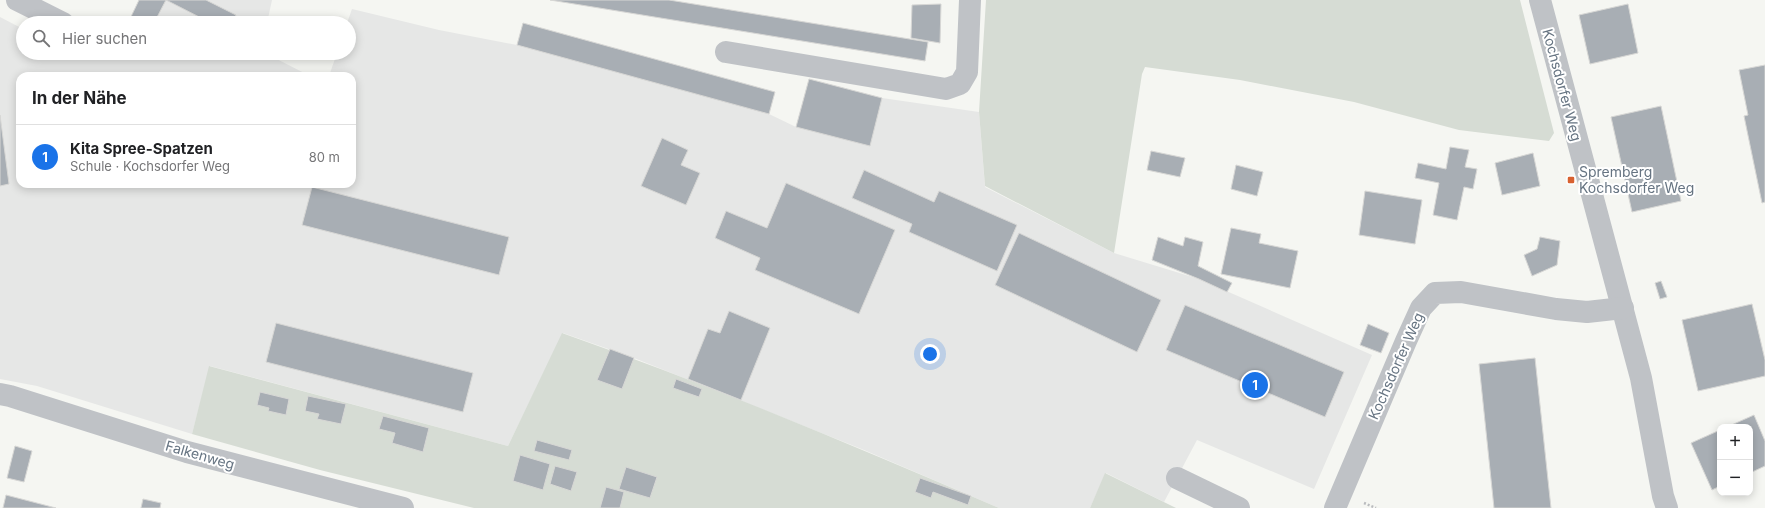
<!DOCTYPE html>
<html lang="de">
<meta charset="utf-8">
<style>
:root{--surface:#fff;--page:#f6f6f6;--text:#202124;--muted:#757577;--line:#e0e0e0;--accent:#1a73e8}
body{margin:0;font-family:Inter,sans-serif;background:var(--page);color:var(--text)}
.controls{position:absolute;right:12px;bottom:12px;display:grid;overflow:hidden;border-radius:8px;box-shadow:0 2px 10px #0003}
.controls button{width:36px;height:36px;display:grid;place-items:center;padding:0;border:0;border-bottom:1px solid var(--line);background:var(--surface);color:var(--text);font:20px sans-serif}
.you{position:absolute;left:930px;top:354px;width:14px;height:14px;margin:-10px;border:3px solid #fff;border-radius:50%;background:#1a73e8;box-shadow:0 0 0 6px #1a73e833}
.badge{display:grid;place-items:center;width:26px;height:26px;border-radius:50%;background:var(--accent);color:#fff;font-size:13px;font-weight:700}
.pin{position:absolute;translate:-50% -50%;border:2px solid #fff;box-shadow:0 1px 4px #0006}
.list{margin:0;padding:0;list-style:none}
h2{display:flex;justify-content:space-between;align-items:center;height:52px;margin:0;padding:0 16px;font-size:17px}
h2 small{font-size:13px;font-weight:400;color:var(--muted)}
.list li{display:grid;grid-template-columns:26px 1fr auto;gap:12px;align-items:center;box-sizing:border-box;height:64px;padding:0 16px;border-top:1px solid var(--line)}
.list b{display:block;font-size:15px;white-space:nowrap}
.list p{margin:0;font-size:13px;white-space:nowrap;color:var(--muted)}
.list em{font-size:13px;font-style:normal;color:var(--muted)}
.icon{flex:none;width:22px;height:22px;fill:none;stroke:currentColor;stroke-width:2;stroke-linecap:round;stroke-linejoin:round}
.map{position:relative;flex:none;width:1765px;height:508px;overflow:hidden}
.search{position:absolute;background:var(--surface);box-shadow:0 2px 10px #0003;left:16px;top:16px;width:340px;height:44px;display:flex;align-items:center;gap:10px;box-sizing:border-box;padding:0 14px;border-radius:22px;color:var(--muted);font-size:15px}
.panel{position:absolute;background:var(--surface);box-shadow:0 2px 10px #0003;left:16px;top:72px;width:340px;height:116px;border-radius:12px}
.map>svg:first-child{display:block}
.built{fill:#e6e7e6}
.green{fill:#d6dcd4}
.building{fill:#a8aeb4;stroke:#d7d7d5}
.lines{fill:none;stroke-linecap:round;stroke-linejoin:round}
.path{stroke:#b9bbbe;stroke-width:2.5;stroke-dasharray:2 2;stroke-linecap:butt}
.minor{stroke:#bfc2c6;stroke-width:22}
.poi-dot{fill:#d86130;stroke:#fff;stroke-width:1.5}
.labels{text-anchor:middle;stroke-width:4;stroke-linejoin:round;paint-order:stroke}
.street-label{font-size:14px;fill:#667482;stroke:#fff}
.poi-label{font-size:14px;fill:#667482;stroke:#fff;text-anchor:start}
</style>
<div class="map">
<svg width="1765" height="508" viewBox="0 0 1765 508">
<rect width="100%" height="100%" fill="#f5f6f2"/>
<g class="built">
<path d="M139 0H272L267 23H128Z"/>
<path d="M352 9 439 30 517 45 769 114 796 127 809 79 882 98 979 112 985 187 1114 253 1199 279 1372 355 1314 489 1197 440 1164 502 1106 473 1090 508H999L864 450 634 358 563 333 508 446 210 366 192 434 37 386 0 379V17L23 29V53H70L82 59 85 53H265L310 76H20V184H352V76H329L337 53H349V23H347Z"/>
</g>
<g class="green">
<path d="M986 0H1520L1554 133 1549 141 1459 130 1354 102 1240 80 1145 67 1142 74 1114 253 985 186 979 112Z"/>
<path d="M562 333C710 385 855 446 999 508H474L320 470 192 434 209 366 508 446Z"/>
<path d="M1105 473 1176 508H1090Z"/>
</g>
<g class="building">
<path d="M139 0H206L236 15 232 23H211L166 0 154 23H128Z"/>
<path d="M550 0H669L928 42 925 61Z"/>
<path d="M941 4 940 43 911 38 912 5Z"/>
<path d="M1628 4 1638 53 1590 64 1579 15Z"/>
<path d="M523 23 775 92 769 114 517 45Z"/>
<path d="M1765 65V202L1762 203 1744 116 1748 115 1739 70Z"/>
<path d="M809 79 882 98 870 146 796 127Z"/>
<path d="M1661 106 1681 201 1632 212 1611 117Z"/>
<path d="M0 115 9 184 0 186Z"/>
<path d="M662 138 688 150 681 165 700 173 686 205 641 186Z"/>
<path d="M1450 147 1469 150 1465 167 1477 169 1473 189 1464 187 1457 220 1433 215 1439 183 1415 178 1418 163 1446 169Z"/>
<path d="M1151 151 1185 158 1180 177 1147 170Z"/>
<path d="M1533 153 1540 186 1502 195 1495 163Z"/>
<path d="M1236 165 1263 172 1257 196 1231 189Z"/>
<path d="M864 170 934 202 939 191 1017 225 997 271 909 232 912 224 852 198Z"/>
<path d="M786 183 895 230 859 314 755 270 760 258 715 238 726 211 767 228Z"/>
<path d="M312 187 509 237 499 275 302 225Z"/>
<path d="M1365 191 1422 200 1415 244 1359 235Z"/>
<path d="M1231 228 1261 234 1259 243 1298 251 1290 288 1221 274Z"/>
<path d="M1019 233 1161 300 1137 352 995 285Z"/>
<path d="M1158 237 1183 246 1185 237 1203 242 1198 266 1232 283 1227 292 1199 279 1152 260Z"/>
<path d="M1540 237 1560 241 1557 265 1532 276 1524 255 1537 249Z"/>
<path d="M1661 281 1667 297 1660 299 1655 283Z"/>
<path d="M1752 304 1765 360V376L1698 391 1682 320Z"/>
<path d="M1185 305 1344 372 1325 417 1166 350Z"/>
<path d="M729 311 770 328 741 400 688 379 708 329 720 333Z"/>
<path d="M276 323 473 373 463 412 266 362Z"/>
<path d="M1368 324 1389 333 1381 353 1360 345Z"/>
<path d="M610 349 634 358 622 389 597 380Z"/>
<path d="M1535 358 1551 508H1494L1479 364Z"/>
<path d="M676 379 702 389 699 397 673 388Z"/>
<path d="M260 392 289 399 286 415 268 411 269 408 257 405Z"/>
<path d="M308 396 346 404 341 424 317 419 319 414 305 411Z"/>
<path d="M1754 415 1765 441V466L1750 473V427H1727Z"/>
<path d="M383 416 429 428 423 452 392 443 395 433 379 429Z"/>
<path d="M1720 430V486L1712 490 1691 443Z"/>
<path d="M537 440 572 450 569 460 534 451Z"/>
<path d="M15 446 32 451 24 482 7 478Z"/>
<path d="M520 455 550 464 543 490 513 481Z"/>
<path d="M555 466 577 472 571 491 550 484Z"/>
<path d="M626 467 657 477 650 498 619 489Z"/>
<path d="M920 478 971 496 968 505 933 492 931 498 915 492Z"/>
<path d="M606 487 624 492 620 508H600Z"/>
<path d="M6 495 56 508H3Z"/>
<path d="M143 499 161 503 160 508H141Z"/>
</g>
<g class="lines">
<path class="path" d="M1364 503 1376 508"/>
<g class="minor">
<path d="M17 0 63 23"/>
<path d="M1540 0 1641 378 1663 496 1667 508"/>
<path d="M726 52 946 89 960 84 967 72 970 0"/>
<path d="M0 394 10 396 187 452 403 508"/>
<path d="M1177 478 1239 508"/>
<path d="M1335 508 1406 341 1421 308 1435 293 1461 292 1556 309 1587 312 1623 308"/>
</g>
</g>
<rect class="poi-dot" x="1567" y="176" width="8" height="8" rx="2"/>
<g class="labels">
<g class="street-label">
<text transform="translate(1562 85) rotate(75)" y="5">Kochsdorfer Weg</text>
<text transform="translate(1396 366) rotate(-66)" y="5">Kochsdorfer Weg</text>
<text transform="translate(200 455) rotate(16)" y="5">Falkenweg</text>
</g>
<g class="poi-label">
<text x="1579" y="177">Spremberg<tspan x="1579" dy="16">Kochsdorfer Weg</tspan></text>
</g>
</g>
</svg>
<div class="controls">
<button>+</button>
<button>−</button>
</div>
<div class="you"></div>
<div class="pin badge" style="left:1255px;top:385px">1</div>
<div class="search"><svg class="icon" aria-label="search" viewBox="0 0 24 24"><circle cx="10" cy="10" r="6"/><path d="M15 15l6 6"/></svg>Hier suchen</div>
<section class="panel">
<h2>In der Nähe<small></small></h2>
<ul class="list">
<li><span class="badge">1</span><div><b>Kita Spree-Spatzen</b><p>Schule · Kochsdorfer Weg</p></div><em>80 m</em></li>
</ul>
</section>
</div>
